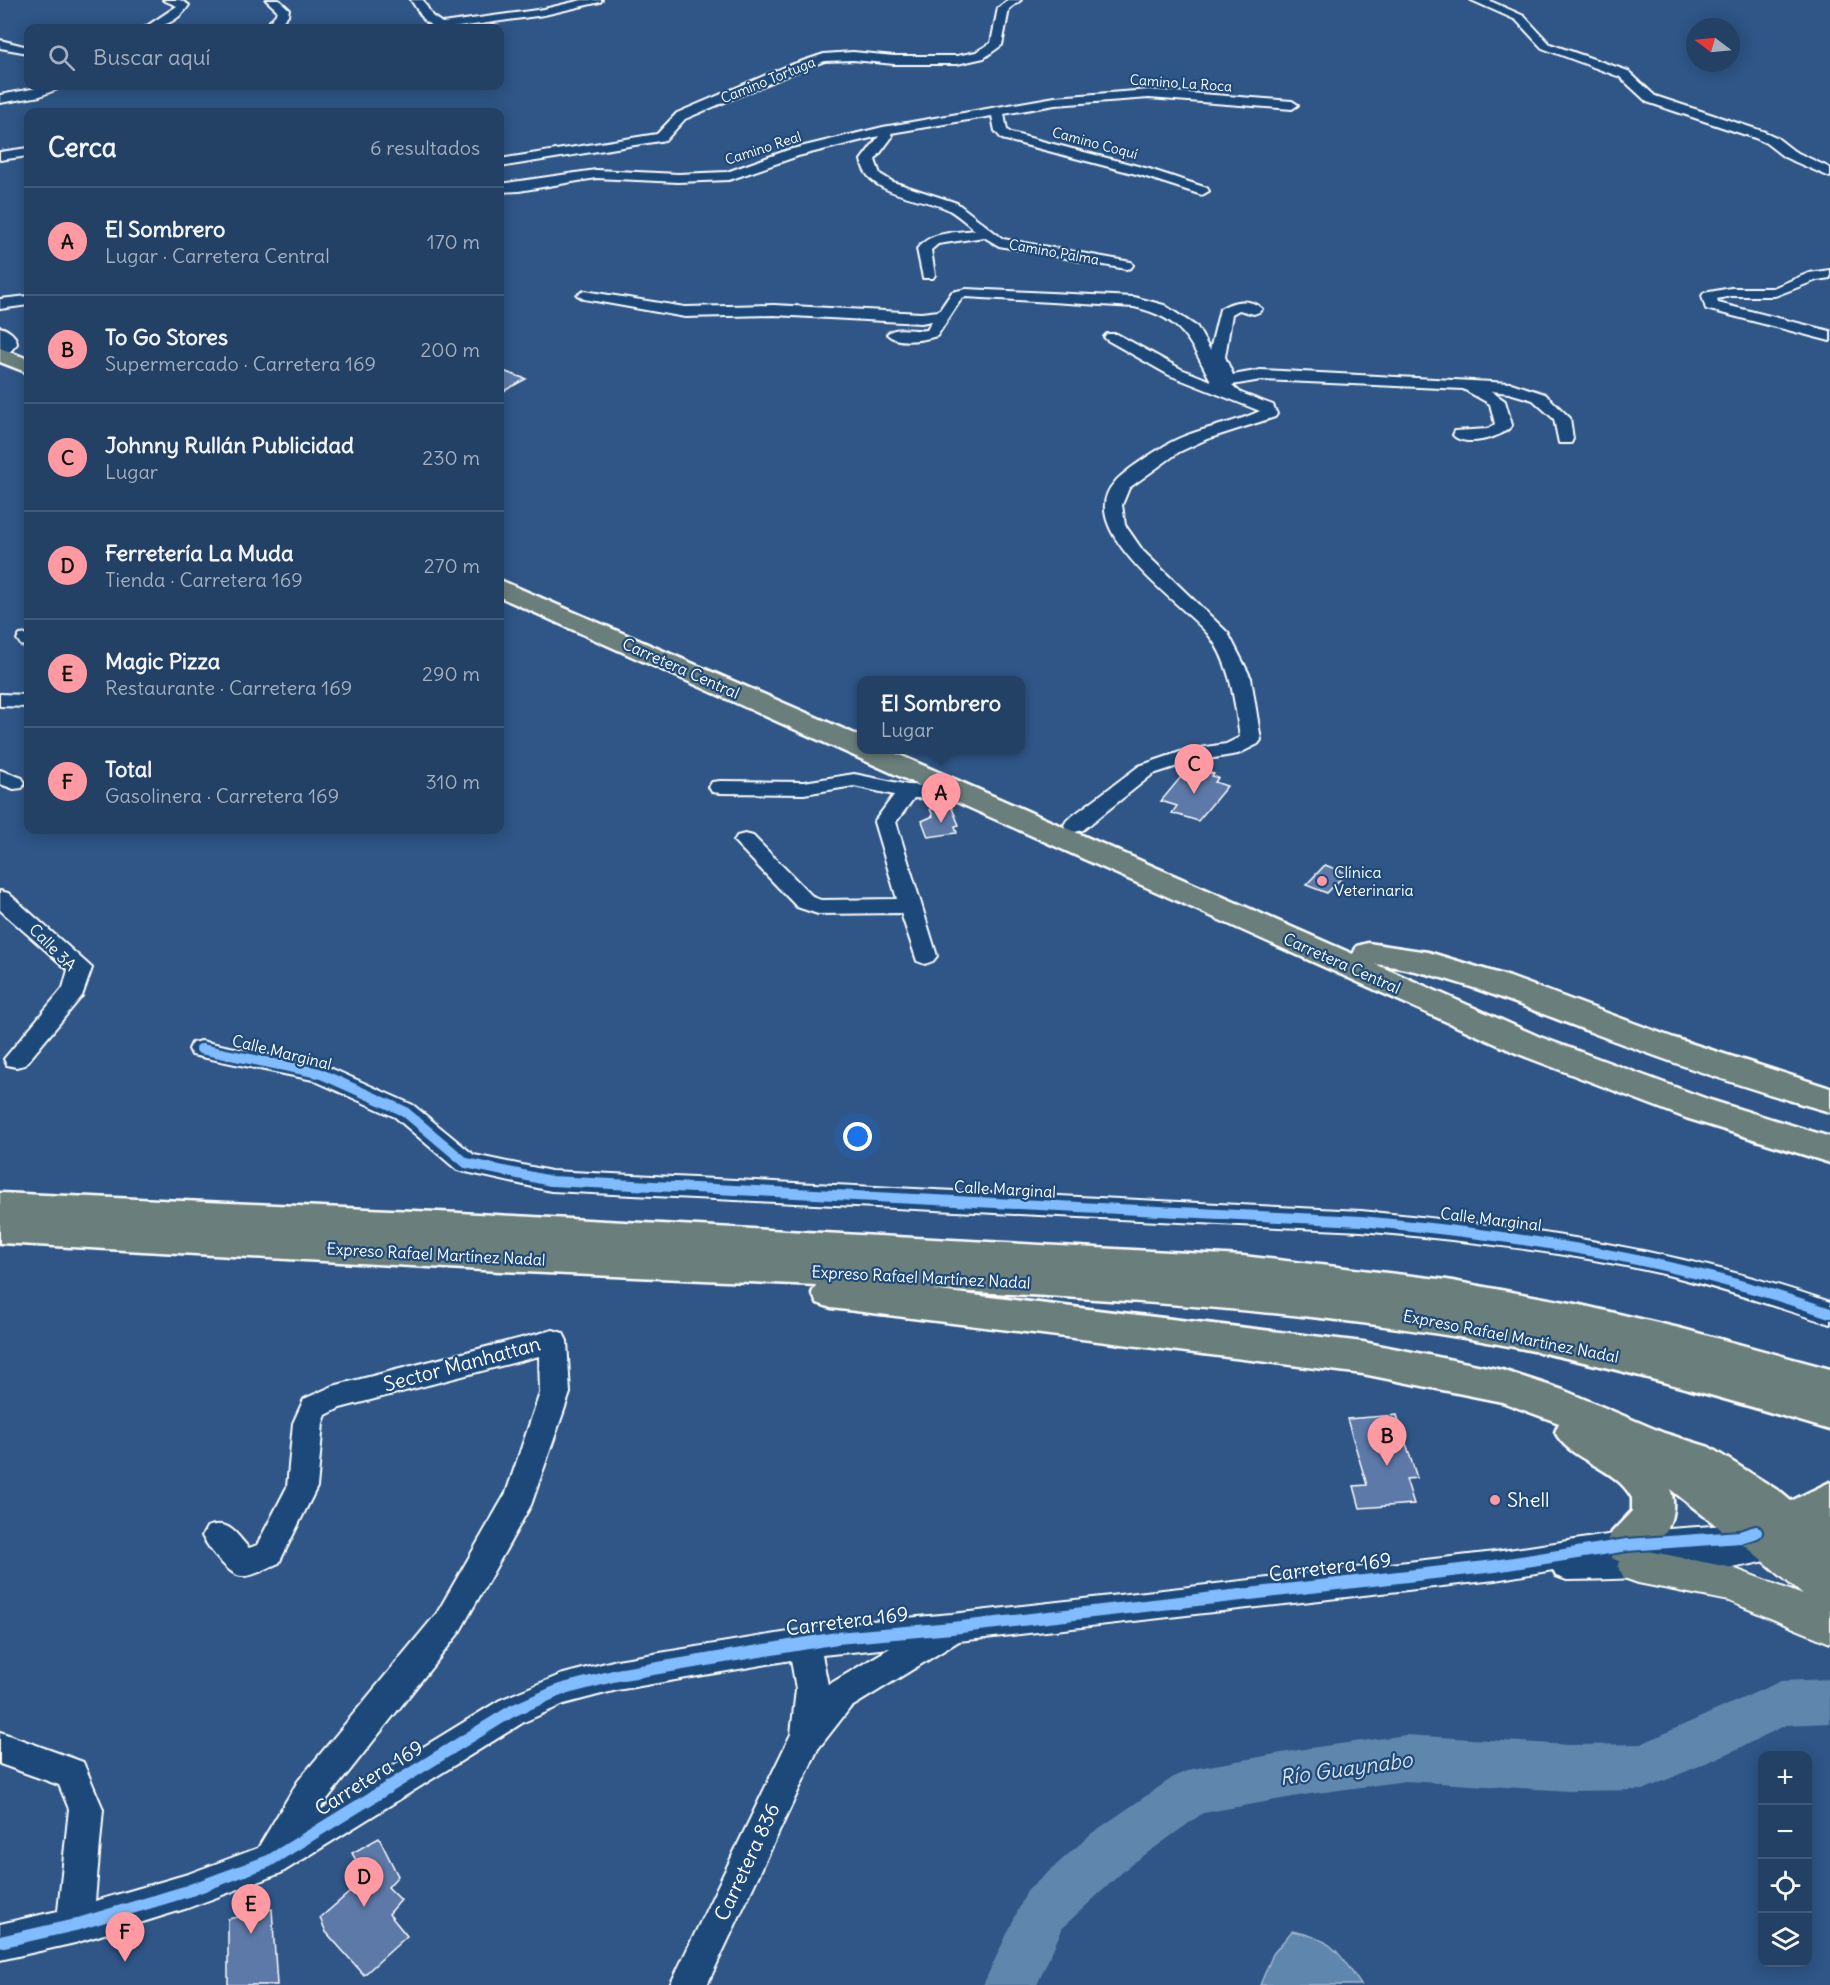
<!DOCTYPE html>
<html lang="es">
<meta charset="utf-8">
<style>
:root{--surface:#234065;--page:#2f4b6e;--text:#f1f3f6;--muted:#a3afbf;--line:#405979;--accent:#ff9aa2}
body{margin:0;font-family:Delius,sans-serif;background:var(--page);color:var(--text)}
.controls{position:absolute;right:18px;bottom:18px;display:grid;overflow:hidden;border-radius:12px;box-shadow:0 3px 15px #0003}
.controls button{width:54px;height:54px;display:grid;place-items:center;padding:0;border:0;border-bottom:2px solid var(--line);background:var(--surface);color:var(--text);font:30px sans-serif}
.compass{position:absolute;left:1686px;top:18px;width:54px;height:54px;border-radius:50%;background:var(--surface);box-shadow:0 3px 15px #0003;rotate:286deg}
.you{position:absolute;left:858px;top:1137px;width:21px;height:21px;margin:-15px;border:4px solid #fff;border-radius:50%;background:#1a73e8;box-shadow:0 0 0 9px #1a73e833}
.badge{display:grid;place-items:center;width:39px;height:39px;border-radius:50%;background:var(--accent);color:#111;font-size:20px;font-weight:700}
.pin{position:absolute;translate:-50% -50px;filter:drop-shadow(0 2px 3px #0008)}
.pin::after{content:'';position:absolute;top:32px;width:21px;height:18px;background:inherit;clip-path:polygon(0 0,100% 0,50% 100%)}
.popup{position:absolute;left:857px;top:676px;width:168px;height:78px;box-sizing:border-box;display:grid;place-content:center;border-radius:12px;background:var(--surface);filter:drop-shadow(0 2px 4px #0005);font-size:20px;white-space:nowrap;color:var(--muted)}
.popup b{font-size:22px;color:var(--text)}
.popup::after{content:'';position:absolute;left:50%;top:100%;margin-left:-12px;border:12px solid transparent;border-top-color:var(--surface)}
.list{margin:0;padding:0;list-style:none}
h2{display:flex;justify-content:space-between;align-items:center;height:78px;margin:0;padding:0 24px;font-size:26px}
h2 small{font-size:20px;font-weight:400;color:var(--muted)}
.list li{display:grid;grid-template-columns:39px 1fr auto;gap:18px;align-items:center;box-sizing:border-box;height:108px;padding:0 24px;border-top:2px solid var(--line)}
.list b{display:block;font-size:22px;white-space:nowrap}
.list p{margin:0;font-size:20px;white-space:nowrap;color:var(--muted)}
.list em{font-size:20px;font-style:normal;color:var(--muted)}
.icon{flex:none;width:33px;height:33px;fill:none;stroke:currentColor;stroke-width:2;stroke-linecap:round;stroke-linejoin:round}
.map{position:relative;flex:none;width:1830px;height:1985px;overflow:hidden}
.search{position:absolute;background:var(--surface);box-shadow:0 3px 15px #0003;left:24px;top:24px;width:480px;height:66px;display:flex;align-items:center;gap:15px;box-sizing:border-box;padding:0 21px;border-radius:12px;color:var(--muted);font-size:22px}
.panel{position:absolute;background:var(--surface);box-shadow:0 3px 15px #0003;left:24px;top:108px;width:480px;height:726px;border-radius:12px}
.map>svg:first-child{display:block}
.water{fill:#5f86ad;stroke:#9fb6ce;stroke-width:1.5}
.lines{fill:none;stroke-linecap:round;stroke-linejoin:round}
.river{fill:#5f86ad;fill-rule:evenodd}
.building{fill:#5c79a8;stroke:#fff;stroke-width:1.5}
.minor-casing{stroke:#fff;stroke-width:4}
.major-casing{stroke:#fff;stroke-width:4}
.highway-casing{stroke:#fff;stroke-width:5}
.minor{fill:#1f4a7a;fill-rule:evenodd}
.major{fill:#6a7f7c;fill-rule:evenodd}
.highway{fill:#6a7f7c;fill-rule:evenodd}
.cycleway-far1-casing{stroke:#1f4a7a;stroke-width:14}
.cycleway-casing{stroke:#1f4a7a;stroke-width:16}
.cycleway-far1{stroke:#80bcff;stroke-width:10}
.cycleway{stroke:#80bcff;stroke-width:12}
.poi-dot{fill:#ff9aa2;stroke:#1f4a7a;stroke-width:2}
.labels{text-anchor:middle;stroke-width:4.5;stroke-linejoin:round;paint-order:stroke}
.far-street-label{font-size:14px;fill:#fff;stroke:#1f4a7a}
.street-label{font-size:16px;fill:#fff;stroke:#1f4a7a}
.poi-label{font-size:16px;fill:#fff;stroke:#1f4a7a;text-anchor:start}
.near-street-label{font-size:20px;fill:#fff;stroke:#1f4a7a}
.near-poi-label{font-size:20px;fill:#fff;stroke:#1f4a7a;text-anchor:start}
.near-water-label{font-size:21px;font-style:italic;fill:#d7e1ea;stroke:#1f4a7a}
</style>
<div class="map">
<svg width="1830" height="1985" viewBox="0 0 1830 1985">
<rect width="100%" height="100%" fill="#2f5687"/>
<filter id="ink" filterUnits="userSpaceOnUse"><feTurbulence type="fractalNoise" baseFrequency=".0167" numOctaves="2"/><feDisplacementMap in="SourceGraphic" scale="12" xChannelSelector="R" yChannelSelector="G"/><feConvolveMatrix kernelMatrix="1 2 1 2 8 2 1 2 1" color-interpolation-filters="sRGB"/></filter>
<g filter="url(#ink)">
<path class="water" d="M1292 1931C1334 1939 1338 1952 1361 1985H1260L1273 1954Z"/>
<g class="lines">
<path class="river" d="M1830 1679V1723L1786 1725 1729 1753 1643 1790 1569 1791 1406 1781 1310 1794 1203 1813 1128 1867 1063 1927 1037 1985H983L1027 1891 1092 1833 1175 1776 1192 1769 1310 1748 1406 1735 1569 1745 1641 1744 1781 1681Z"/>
</g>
<g class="building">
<path d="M500 370 526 379 500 393Z"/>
<path d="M1190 766 1214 774 1212 776 1218 778 1215 782 1227 786 1198 821 1172 813 1177 806 1161 801Z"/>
<path d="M951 806 959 825 955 826 957 833 928 837 922 821 933 816 930 809Z"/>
<path d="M1325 865 1346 873 1327 893 1306 885Z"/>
<path d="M1397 1415 1417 1478 1406 1479 1414 1504 1360 1508 1354 1486 1367 1485 1347 1419Z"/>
<path d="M379 1838 398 1876 388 1887 401 1900 389 1914 407 1936 364 1975 326 1932 320 1918 366 1878 352 1853Z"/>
<path d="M272 1909 277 1985H228V1919Z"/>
</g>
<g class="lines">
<g class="minor-casing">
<g id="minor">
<path d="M163 0H180L189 5C179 21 162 28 144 28L177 6Z"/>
<path d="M266 0H279L289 9 288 15 276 28H264L276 14 277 10Z"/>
<path d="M411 0H423L432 16 442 23 544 9 582 0H602L600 2 544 15 452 28H434L424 20Z"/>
<path d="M1008 0H1021L1009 9 1002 45 984 58 957 64H894L853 60 825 61 793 73 685 119 666 140 500 167V159L657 134 677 113 785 67 824 54 853 52 894 56H957L976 52 991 43 998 8Z"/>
<path d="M1471 0H1488L1524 16 1550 44 1628 71 1655 96 1765 132 1776 137 1794 151 1830 168V177L1784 157 1766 143 1755 138 1647 102 1620 77 1542 48 1516 20Z"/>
<path d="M0 40 28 47V53L0 48Z"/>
<path d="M48 86H65L40 96 0 103V95Z"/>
<path d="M1149 90 1292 101 1298 105 1292 109 1149 98 1055 105 1004 114 1007 130 1011 133 1149 169 1207 188 1209 191 1202 195 1140 175 1002 139 995 131 992 116 891 133 892 137 875 160 880 174 893 182 957 203 1003 239 1131 262 1133 265 1131 268 1126 269 999 246 984 237 938 244 931 250 935 275 933 278H923L917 249C931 231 954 233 975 230 966 223 956 213 945 208 917 196 868 196 861 160L879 136 798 156 729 180 678 182 596 178 519 191 500 192V184L596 170 678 174 727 172 788 150 883 127 1055 97Z"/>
<path d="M28 148V156L0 160V152Z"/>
<path d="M1830 270V278L1817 280 1775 296H1731L1717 299 1718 303 1830 331V341L1706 309 1702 296 1704 293 1731 288H1773L1809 273Z"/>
<path d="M966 289 1134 297 1164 305 1197 327 1210 350 1220 309C1232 301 1250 297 1262 309L1259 312 1254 314 1239 310 1232 314 1225 357 1233 375 1261 370 1511 383 1545 394 1570 418 1573 439 1571 443H1559L1554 419 1533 400 1509 393 1491 391 1505 401 1512 425C1503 438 1464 448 1453 435L1455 431 1488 429 1495 424 1490 404 1463 389 1261 380 1232 385 1241 393 1273 405 1277 414 1275 417 1207 439 1179 452 1129 488 1122 505 1125 525 1143 551 1228 633 1251 678 1261 740 1258 744 1238 754 1190 762 1153 774 1083 830 1075 832 1067 830 1064 825 1067 820 1139 766 1186 750 1226 744 1240 737C1235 704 1231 662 1208 634 1182 603 1071 529 1115 482 1124 471 1153 453 1166 445 1195 428 1231 425 1260 411L1169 375 1107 340 1104 337 1107 334H1117L1181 369 1211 381C1189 340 1183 318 1134 307L966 297 962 298 937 336C923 340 898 345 887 334 896 325 915 332 927 330L932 321 921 323 774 315 685 317 584 299 577 295 584 291 685 307 774 305 921 313 939 311 952 292Z"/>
<path d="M28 296V305L0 309V299Z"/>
<path d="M0 327C8 329 17 336 17 344L6 356 0 358Z"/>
<path d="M28 634V647L21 645 17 639 20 635Z"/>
<path d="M0 694 28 695V707L0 706Z"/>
<path d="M0 770 22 778 25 783 22 788 14 789 0 784Z"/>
<path d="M854 774 908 785 963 787 971 788 974 793 971 798 963 799 914 798 896 822 937 956 933 961 925 964 917 961 901 913 818 914 797 907 734 841 737 836 745 834 753 836 813 897 821 900 897 899 874 822 894 795 854 786 804 794 720 793 712 792 709 787 712 782 720 781 804 782Z"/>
<path d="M0 891 8 893 92 968 82 996 25 1065 16 1067 7 1065 4 1059 63 988 68 970 0 910Z"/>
<path d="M201 1041 328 1067 413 1105 474 1155 551 1171 1361 1211C1523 1226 1676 1249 1830 1302V1324C1773 1306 1717 1287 1659 1273 1561 1251 1461 1240 1361 1231L551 1191 457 1170 395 1117 313 1080 192 1055 189 1049 192 1043Z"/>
<path d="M553 1330 563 1333 567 1341 570 1393 531 1505 459 1633 317 1812 500 1700 560 1675 617 1660 837 1624 952 1614 1495 1552 1627 1532 1740 1524 1756 1519 1767 1523 1771 1533 1785 1537 1790 1546 1785 1555 1774 1559C1706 1576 1637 1579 1567 1580L1556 1576 1553 1570 1495 1580 959 1641 850 1708 818 1749 707 1985H670L791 1734 796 1689 791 1660 617 1690 564 1704 524 1722 281 1873 188 1908 75 1943 0 1960V1924L58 1911 69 1809 59 1785 0 1764V1732L83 1762 103 1809 95 1901 188 1874 258 1848 298 1781 437 1613 506 1493 540 1393 539 1356 340 1408 326 1415 323 1423 317 1487 279 1563C269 1567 253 1577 242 1576 229 1576 208 1547 202 1536L207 1527C229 1519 235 1533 249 1548L257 1545 287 1487 293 1423 304 1399 333 1386ZM890 1648 828 1685 822 1655Z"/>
</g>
</g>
<g class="major-casing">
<path id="major" d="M1790 1509 1804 1513 1830 1539V1643L1729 1601 1638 1583 1624 1578 1618 1566 1624 1554 1638 1549 1733 1568 1803 1595 1748 1548 1743 1536 1748 1524 1762 1520 1772 1523 1776 1513Z"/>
</g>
<g class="highway-casing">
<g id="highway">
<path d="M0 348 28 359V373L0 362Z"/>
<path d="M500 580 862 737V750H888L1353 954 1357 946 1368 943 1428 952 1510 977 1674 1038 1830 1088V1112C1748 1089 1667 1061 1588 1031 1518 1005 1449 973 1375 964L1540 1037 1710 1100 1830 1137V1163L1686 1118 1516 1053 500 597Z"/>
<path d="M0 1193 460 1213 1243 1256 1447 1280 1576 1304 1679 1328 1830 1369V1430C1719 1397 1607 1364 1493 1343 1308 1310 1118 1299 931 1290L1363 1342 1502 1370 1563 1390 1664 1433 1709 1447 1779 1491 1791 1501 1830 1482V1548C1807 1558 1788 1567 1764 1558L1760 1549 1741 1545 1670 1489C1682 1515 1658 1557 1630 1562 1624 1564 1617 1560 1612 1558L1606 1545 1612 1532 1632 1511V1498C1615 1466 1569 1461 1555 1432L1559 1423 1502 1402 1363 1374 831 1308 817 1303 812 1293 816 1285 500 1271 0 1243Z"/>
</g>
</g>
<use href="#minor" class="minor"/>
<use href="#major" class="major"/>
<use href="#highway" class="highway"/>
<g class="cycleway-far1-casing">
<path id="cycleway-far1" d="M201 1049 319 1073 404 1111 466 1163 551 1181 1361 1221C1524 1236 1674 1259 1830 1313"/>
</g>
<g class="cycleway-casing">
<path id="cycleway" d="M0 1942 75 1925 188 1891 269 1861 512 1711 560 1690 617 1675 837 1638 952 1628 1495 1566 1627 1545 1740 1537 1756 1532"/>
</g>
<use href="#cycleway-far1" class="cycleway-far1"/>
<use href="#cycleway" class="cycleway"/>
</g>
</g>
<g class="poi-dot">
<circle cx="1322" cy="881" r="6"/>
<circle cx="1495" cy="1500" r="6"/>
</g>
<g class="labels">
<g class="far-street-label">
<text transform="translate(768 80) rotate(-22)" y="5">Camino Tortuga</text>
<text transform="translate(1181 83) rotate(4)" y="5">Camino La Roca</text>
<text transform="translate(1095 143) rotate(15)" y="5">Camino Coquí</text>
<text transform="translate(763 148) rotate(-18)" y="5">Camino Real</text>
<text transform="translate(1054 252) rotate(10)" y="5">Camino Palma</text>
</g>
<g class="street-label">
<text transform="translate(681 668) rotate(24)" y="6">Carretera Central</text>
<text transform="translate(53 947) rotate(45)" y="6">Calle 3A</text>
<text transform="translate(1342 963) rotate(24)" y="6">Carretera Central</text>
<text transform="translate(282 1052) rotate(14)" y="6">Calle Marginal</text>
<text transform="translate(1005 1189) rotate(3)" y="6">Calle Marginal</text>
<text transform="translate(1491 1219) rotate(7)" y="6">Calle Marginal</text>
<text transform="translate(436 1254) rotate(3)" y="6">Expreso Rafael Martínez Nadal</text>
<text transform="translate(921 1277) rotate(3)" y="6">Expreso Rafael Martínez Nadal</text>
<text transform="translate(1511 1336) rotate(11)" y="6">Expreso Rafael Martínez Nadal</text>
</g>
<g class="poi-label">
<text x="1334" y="878">Clínica<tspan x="1334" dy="18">Veterinaria</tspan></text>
</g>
<g class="near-street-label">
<text transform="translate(462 1364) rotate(-15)" y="7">Sector Manhattan</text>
<text transform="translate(1330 1567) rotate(-7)" y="7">Carretera 169</text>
<text transform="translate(847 1621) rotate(-7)" y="7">Carretera 169</text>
<text transform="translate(369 1778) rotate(-32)" y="7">Carretera 169</text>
<text transform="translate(747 1862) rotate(-65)" y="7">Carretera 836</text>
</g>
<g class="near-poi-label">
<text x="1507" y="1507">Shell</text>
</g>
<g class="near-water-label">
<text transform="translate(1346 1769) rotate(-8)" y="7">Río Guaynabo</text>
</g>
</g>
</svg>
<div class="controls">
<button>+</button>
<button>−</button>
<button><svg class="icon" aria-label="locate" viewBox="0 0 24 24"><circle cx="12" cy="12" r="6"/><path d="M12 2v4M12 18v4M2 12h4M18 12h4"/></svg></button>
<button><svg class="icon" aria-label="layers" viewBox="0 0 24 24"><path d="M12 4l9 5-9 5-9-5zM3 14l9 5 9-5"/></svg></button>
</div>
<svg class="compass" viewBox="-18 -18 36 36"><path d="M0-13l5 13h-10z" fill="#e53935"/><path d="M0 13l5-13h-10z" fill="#a3afbf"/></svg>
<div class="you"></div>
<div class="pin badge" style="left:941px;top:823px">A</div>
<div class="popup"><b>El Sombrero</b>Lugar</div>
<div class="pin badge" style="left:1387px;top:1466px">B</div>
<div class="pin badge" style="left:1194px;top:794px">C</div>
<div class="pin badge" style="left:364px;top:1907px">D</div>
<div class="pin badge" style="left:251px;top:1934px">E</div>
<div class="pin badge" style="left:125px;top:1962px">F</div>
<div class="search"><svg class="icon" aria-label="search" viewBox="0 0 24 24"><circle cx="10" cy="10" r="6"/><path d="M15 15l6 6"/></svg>Buscar aquí</div>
<section class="panel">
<h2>Cerca<small>6 resultados</small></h2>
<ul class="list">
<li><span class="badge">A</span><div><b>El Sombrero</b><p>Lugar · Carretera Central</p></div><em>170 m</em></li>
<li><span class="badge">B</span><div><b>To Go Stores</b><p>Supermercado · Carretera 169</p></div><em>200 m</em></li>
<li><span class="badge">C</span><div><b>Johnny Rullán Publicidad</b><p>Lugar</p></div><em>230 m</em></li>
<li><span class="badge">D</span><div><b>Ferretería La Muda</b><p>Tienda · Carretera 169</p></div><em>270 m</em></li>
<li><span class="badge">E</span><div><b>Magic Pizza</b><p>Restaurante · Carretera 169</p></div><em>290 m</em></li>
<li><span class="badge">F</span><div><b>Total</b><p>Gasolinera · Carretera 169</p></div><em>310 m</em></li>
</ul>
</section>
</div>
